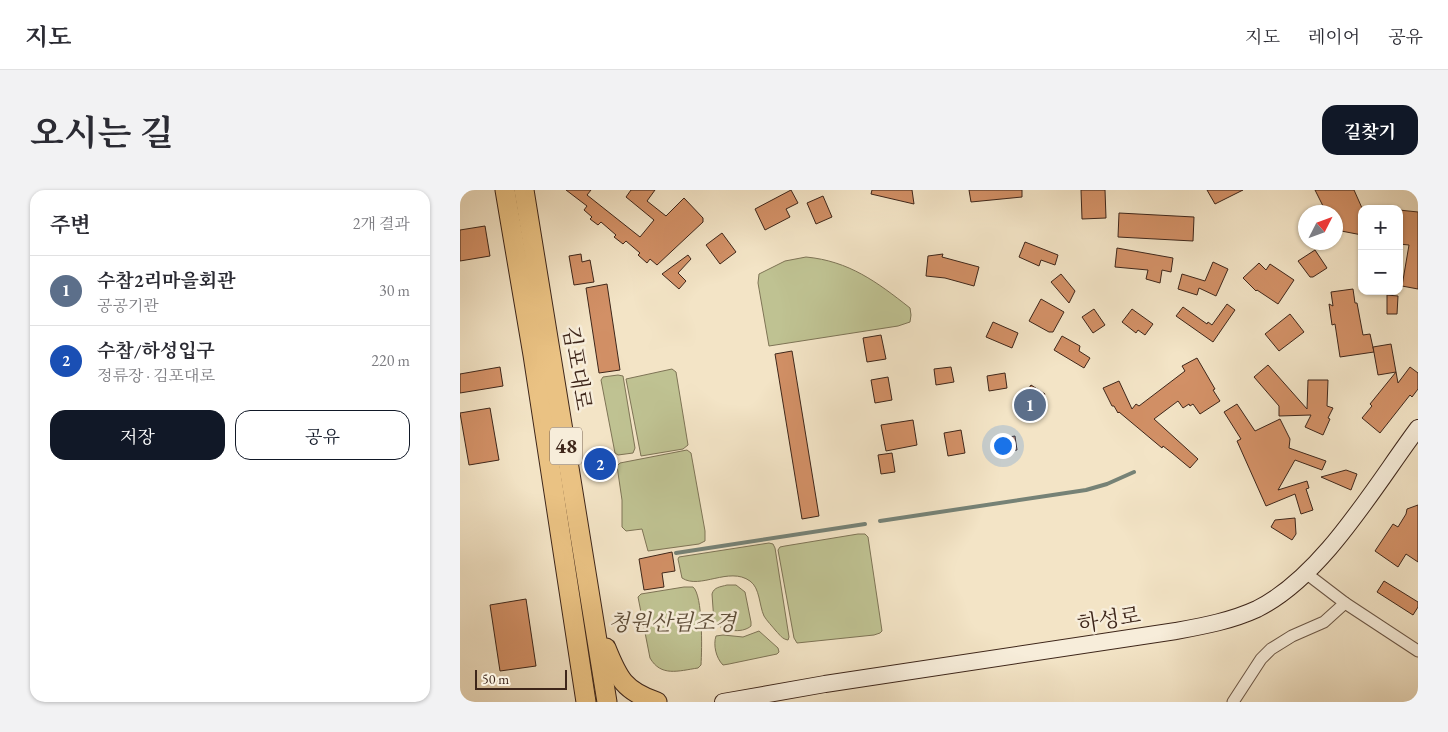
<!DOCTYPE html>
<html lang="ko">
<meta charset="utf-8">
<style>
:root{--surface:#fff;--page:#f2f2f3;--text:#2b2b33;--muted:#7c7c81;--line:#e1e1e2;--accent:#111827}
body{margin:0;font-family:"EB Garamond","Noto Serif KR",serif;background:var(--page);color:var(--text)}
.controls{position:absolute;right:15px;top:15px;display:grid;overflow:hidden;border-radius:10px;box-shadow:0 1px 4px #0004}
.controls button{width:45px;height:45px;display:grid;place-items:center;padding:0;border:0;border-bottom:1px solid var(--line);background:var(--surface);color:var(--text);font:25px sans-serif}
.compass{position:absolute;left:838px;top:15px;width:45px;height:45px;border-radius:50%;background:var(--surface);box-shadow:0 1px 4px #0004;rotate:48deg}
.scale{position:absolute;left:15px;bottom:12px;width:92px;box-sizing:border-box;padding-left:5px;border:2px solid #3e261a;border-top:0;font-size:14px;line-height:18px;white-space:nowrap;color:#3e261a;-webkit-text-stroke:4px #f7edda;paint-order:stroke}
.you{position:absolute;left:542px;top:255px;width:18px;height:18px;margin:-12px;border:4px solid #fff;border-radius:50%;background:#1a73e8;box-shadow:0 0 0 8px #1a73e833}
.badge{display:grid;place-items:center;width:32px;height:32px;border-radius:50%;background:var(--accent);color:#fff;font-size:16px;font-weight:700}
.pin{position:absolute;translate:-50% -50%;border:2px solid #fff;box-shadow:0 1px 5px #0006}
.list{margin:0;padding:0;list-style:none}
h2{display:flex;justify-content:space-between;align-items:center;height:65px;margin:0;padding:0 20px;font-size:21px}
h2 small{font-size:16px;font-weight:400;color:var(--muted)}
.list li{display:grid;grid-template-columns:32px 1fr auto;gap:15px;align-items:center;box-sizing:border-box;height:70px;padding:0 20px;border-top:1px solid var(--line)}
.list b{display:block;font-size:19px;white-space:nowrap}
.list p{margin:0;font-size:16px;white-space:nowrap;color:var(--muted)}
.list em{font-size:16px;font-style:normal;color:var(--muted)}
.actions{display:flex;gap:10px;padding:15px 20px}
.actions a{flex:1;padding:11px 0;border:1px solid var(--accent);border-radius:15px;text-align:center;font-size:18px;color:var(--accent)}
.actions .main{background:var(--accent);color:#fff}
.map{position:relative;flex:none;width:958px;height:512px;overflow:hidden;border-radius:15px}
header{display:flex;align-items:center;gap:30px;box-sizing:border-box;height:70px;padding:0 25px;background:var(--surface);border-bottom:1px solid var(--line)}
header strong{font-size:24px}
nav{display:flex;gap:28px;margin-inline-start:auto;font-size:18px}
.intro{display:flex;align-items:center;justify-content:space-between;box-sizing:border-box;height:120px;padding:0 30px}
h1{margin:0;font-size:35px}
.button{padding:12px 22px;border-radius:15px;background:var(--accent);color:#fff;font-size:18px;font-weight:700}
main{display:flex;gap:30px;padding:0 30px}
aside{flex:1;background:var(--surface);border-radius:15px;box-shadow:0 1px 4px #0004}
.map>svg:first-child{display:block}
.green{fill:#bfc292;stroke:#7e7456}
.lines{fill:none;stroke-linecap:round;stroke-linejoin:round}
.stream{stroke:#768276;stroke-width:4}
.building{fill:#d29066;stroke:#3e261a}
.street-casing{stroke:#6b5645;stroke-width:13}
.secondary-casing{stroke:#3e261a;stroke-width:18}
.primary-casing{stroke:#3e261a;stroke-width:21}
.street{stroke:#f7edda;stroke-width:11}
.secondary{stroke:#f7edda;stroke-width:16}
.primary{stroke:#eac283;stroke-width:19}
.labels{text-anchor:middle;stroke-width:5;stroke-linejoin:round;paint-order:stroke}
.shield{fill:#f7edda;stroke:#766254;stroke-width:1}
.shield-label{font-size:21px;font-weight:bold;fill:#3e261a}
.street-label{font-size:22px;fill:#3e261a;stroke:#f7edda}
.park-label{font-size:22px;font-style:italic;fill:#5e4d38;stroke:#f7edda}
</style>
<header>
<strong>지도</strong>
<nav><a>지도</a><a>레이어</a><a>공유</a></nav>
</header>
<div class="intro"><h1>오시는 길</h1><a class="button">길찾기</a></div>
<main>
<aside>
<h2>주변<small>2개 결과</small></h2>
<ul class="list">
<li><span class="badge" style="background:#5c6f8a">1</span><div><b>수참2리마을회관</b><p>공공기관</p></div><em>30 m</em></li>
<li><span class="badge" style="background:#1a4fb4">2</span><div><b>수참/하성입구</b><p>정류장 · 김포대로</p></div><em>220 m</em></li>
</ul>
<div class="actions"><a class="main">저장</a><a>공유</a></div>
</aside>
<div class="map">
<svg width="958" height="512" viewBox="0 0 958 512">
<rect width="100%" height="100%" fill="#f3e4c6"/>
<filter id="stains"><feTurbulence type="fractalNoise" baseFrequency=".004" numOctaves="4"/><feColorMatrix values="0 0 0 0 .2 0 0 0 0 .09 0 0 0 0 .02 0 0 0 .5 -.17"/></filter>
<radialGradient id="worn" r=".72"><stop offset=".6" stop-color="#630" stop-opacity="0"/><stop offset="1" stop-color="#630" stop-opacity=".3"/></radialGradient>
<g class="green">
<path d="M346 67C389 71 417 92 450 118L451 125 450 132 438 136 309 156 298 93 299 84 325 71Z"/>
<path d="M212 179 216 182 228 255 223 259 181 266 166 189Z"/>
<path d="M158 185 163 186 175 258 173 263 158 265 155 263 141 190 143 187Z"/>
<path d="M227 260 231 263 245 341V351L239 354 188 361 182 339 166 341 162 337V310L157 276 160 273Z"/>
<path d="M398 344H405L408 347 422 441 420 443 414 445 337 453 334 448 318 360 320 357 325 356Z"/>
<path d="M309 353 313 354 315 358 329 447 328 450C322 449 320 445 316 441 312 436 307 431 304 426 299 415 300 398 290 391 269 376 240 400 222 388L218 369 219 367Z"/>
<path d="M267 395H276L285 402 291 432V436C282 444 262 441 254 432L252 404C254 397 260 397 267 395Z"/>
<path d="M224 397H233C243 405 242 460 241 475L238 478C218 481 201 487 190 468L178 407 181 404Z"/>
<path d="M299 441 318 458 319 462 317 464 269 474 263 475C256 468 253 455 256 446L263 445 283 447Z"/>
</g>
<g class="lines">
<g class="stream">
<path d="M420 331 626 300 647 294 674 282"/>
<path d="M216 363 405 334"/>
</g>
</g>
<g class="building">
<path d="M106 0H131L127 5 180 47 194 30 166 7 171 0H195L187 11 206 26 224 8 243 28V32L197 75 190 69 187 73 178 65 180 63 166 51 163 54 154 47 156 45 141 32 138 35 130 29 132 27 124 20 127 16Z"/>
<path d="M331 0 338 13 326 19 330 27 305 40 295 19Z"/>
<path d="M412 0H452L454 14 411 4Z"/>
<path d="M509 0H562V7L511 12Z"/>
<path d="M621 0H645L646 28 622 29Z"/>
<path d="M747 0H783L755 14Z"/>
<path d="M855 0H894L902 18V45L876 40V22H866Z"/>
<path d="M363 6 372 27 356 34 347 13Z"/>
<path d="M939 20 958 22V99L942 96 949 55 939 54Z"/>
<path d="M659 23 734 27 733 51 658 47Z"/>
<path d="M25 36 30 66 0 71V40Z"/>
<path d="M262 43 276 62 260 74 246 55Z"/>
<path d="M565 52 598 65 595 75 581 70 579 76 559 67Z"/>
<path d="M657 58 713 68 711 82 702 80 700 93 686 89 688 80 655 77Z"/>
<path d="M855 60 867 78 853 87H850L838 71Z"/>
<path d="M121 64 122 72 130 70 134 92 114 95 109 66Z"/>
<path d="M483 64 482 67 519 77 514 96 485 88 466 86 468 66Z"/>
<path d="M228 65 231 69 218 83 226 91 219 99 202 84Z"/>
<path d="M753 72 768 79 756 106 739 98 737 105 718 99 722 84 745 91Z"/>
<path d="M799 73 806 80 810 74 834 90 818 114 797 100 796 101 783 88Z"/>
<path d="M601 84 615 101 609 113 591 92Z"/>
<path d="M147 94 160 180 139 183 126 98Z"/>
<path d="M893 99 895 113H897L903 145 910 144 914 162 880 167 875 134 872 135 869 114 873 116 871 102Z"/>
<path d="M927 105 938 106 937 124H927Z"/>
<path d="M581 109 604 122 593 142H589L569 131Z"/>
<path d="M767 114 775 120 753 152 716 126 723 117 747 134 748 132 752 135Z"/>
<path d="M634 119 645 135 633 143 622 127Z"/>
<path d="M672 119 693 134 685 145 678 140 676 143 662 132Z"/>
<path d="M830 124 844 142 819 161 805 144Z"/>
<path d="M533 132 558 143 552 158 526 147Z"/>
<path d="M421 145 426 169 407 172 403 148Z"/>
<path d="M602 146 620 156 619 161 630 168 624 178 594 160Z"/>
<path d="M931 154 936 182 918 185 913 157Z"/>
<path d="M332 161 359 326 342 329 315 164Z"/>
<path d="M737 168 755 199 753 200 760 211 740 224 733 214 730 216 729 214 723 218 718 211 694 229 738 269 730 278 712 263 703 256 702 258 659 222 658 223 654 216H652L643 198 659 191 672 219 676 214 679 216 725 181 722 176Z"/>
<path d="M808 175 847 219 848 190H868L867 216 873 218 868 228 870 229 863 245 845 237 851 225 819 226V216L794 187Z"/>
<path d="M40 177 43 196 0 203V184Z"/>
<path d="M491 177 494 192 476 195 474 179Z"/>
<path d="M950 177 958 183V199L952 207 950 205 920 243 902 228 912 216 910 214 936 182 938 193Z"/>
<path d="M545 183 547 198 529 201 527 186Z"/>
<path d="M428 187 432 210 415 213 411 190Z"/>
<path d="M571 195 585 204 570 228 558 221 566 209 563 207Z"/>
<path d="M777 214 795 241 820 229 830 249 829 258 866 271 862 280 835 270 818 300 847 291 849 298 846 299 853 320 841 324 835 304 806 316 777 251 781 249 764 222Z"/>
<path d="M30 218 39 270 9 275 0 223Z"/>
<path d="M453 230 457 255 426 261 421 235Z"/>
<path d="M501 240 505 263 488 266 484 243Z"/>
<path d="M555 246 557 260 539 263 537 249Z"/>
<path d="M432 263 435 282 421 284 418 265Z"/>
<path d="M886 280 897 284 891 300 861 287Z"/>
<path d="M958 315V372L946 364 938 377 915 361 933 334 938 337 946 324 947 319Z"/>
<path d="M835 328 836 344 832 350 811 337 815 330Z"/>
<path d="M212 362 215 381 202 383 204 397 184 400 179 369Z"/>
<path d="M924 391 958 412V417L953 425 917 402Z"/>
<path d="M66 409 76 476 40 481 30 415Z"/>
</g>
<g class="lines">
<g class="street-casing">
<g id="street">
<path d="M885 413 958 461"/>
<path d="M773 512 801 469 811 459 832 446 864 432 885 413 851 387"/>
</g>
</g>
<g class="secondary-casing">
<path id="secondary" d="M263 512 365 494 716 441C743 436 771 431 797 419 863 386 914 297 958 238"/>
</g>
<g class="primary-casing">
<g id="primary">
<path d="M45 0 73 165 126 512"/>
<path d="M64 0 147 512"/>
<path d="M146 458C158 488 164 501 197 512"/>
</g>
</g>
<use href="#street" class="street"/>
<use href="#secondary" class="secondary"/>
<use href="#primary" class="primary"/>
</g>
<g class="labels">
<rect class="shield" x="90" y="237.5" width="32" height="37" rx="4"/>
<g class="shield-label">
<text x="106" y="263">48</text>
</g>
<g class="street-label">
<text transform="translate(118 178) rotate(81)" y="8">김포대로</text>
<text transform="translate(649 429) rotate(-9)" y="8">하성로</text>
</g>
<g class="park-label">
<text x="212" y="440">청원산림조경</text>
</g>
</g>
<rect width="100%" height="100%" filter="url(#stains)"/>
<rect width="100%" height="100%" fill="url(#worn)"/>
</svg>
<div class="controls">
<button>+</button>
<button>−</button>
</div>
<svg class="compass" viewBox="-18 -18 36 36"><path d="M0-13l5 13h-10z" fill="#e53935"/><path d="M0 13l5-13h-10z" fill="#7c7c81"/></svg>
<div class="scale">50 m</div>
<div class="you"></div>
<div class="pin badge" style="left:570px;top:215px;background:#5c6f8a">1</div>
<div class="pin badge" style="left:140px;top:274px;background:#1a4fb4">2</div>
</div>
</main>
